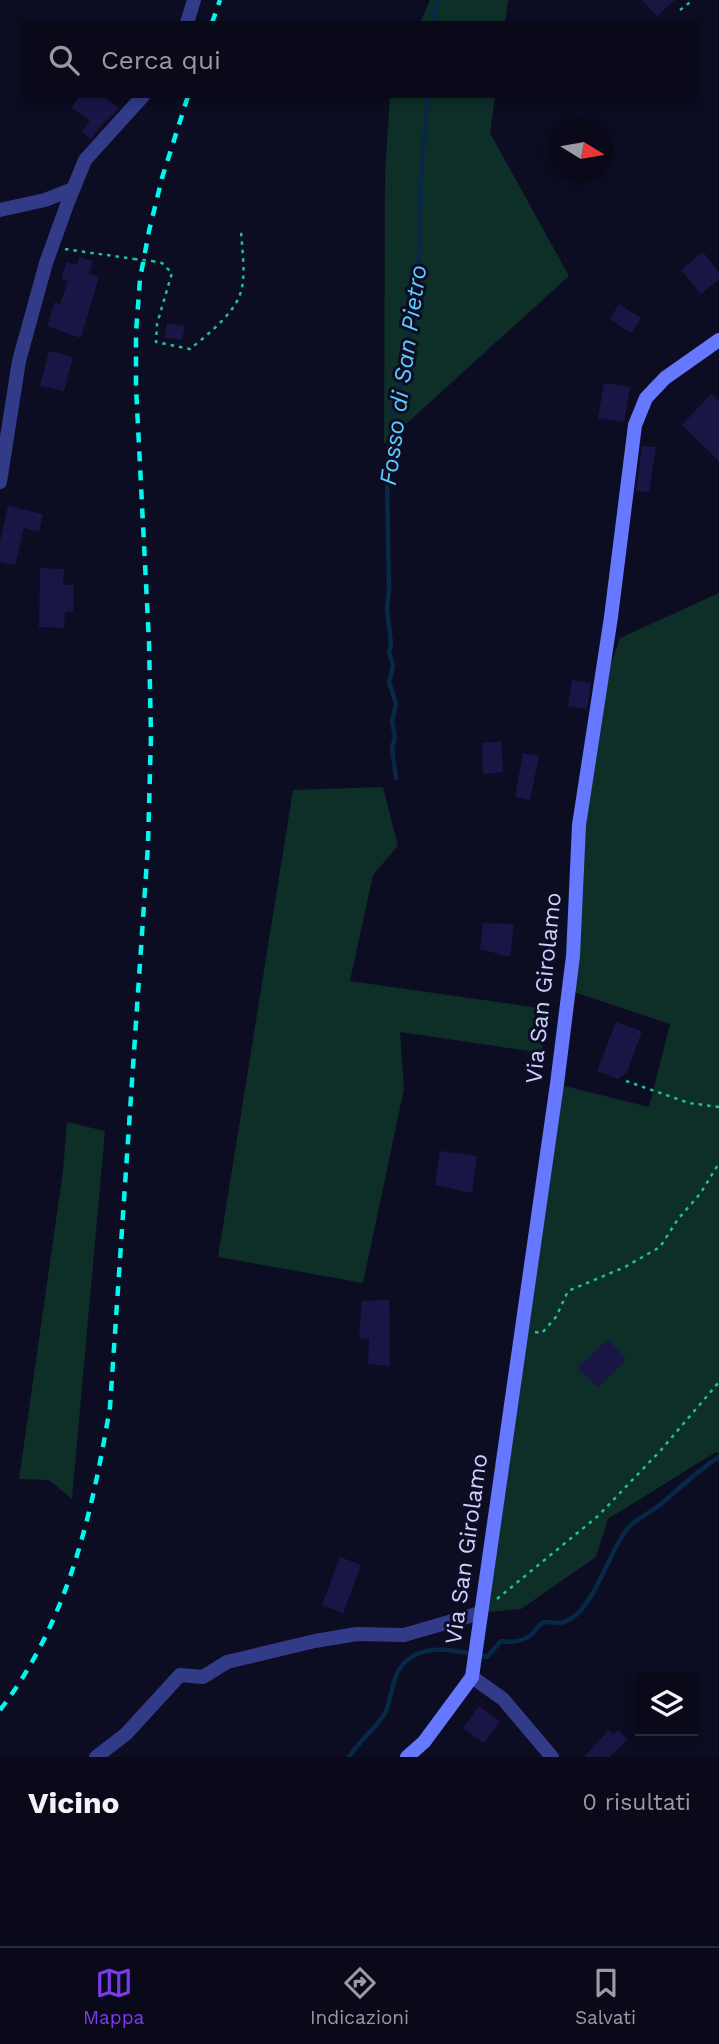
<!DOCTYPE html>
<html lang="it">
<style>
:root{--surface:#09091a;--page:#171727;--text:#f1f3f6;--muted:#999aa2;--line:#292a39;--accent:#7c3aed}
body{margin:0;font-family:"Work Sans",sans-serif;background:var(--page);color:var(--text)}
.controls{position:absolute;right:21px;bottom:21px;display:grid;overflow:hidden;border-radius:0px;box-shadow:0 4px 10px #0003}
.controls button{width:63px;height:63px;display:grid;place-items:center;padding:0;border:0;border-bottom:2px solid var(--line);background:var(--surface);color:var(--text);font:35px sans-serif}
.compass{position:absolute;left:551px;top:119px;width:63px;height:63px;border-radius:50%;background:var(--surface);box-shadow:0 4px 10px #0003;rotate:101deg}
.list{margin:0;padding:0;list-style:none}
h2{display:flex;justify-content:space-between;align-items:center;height:91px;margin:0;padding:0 28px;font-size:30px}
h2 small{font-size:23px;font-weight:400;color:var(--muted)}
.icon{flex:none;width:38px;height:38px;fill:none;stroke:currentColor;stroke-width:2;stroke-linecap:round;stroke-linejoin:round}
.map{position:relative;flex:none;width:719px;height:1757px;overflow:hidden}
.search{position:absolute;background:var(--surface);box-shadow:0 4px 10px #0003;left:21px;right:21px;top:21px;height:77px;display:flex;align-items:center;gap:18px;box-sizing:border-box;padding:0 24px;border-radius:0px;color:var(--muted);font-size:26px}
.sheet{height:189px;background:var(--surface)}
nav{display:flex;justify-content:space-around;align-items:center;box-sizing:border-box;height:98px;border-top:2px solid var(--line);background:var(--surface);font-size:19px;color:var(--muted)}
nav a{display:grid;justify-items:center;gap:4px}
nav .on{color:var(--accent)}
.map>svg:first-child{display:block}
.green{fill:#0e2e28}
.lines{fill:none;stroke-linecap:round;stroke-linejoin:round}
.stream{stroke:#072847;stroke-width:4.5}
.building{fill:#191646}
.path{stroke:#23be9e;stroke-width:2.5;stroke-dasharray:3.5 5;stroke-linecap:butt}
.street{stroke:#323b87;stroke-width:14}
.secondary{stroke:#6578ff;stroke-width:14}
.rail{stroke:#00f9ee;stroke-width:4.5;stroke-dasharray:10 9;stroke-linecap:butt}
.path-bridge{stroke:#23be9e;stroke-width:2.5;stroke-dasharray:3.5 5;stroke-linecap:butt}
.labels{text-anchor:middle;stroke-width:6;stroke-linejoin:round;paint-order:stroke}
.street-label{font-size:23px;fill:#ced0ff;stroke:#0c0c23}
.water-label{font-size:24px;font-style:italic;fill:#5ccbff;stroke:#0c0c23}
</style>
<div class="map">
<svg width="719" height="1757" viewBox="0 0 719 1757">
<rect width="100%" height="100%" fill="#0c0c23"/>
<g class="green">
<path d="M430 0H508L505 23H420Z"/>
<path d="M390 96H495L490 133 569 276 384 444 385 174Z"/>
<path d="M719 593V1453L716 1452 608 1519 596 1557 521 1609 480 1613 557 1084 649 1107 670 1024 568 990 599 698 620 638Z"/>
<path d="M383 787 398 846 373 875 350 981 546 1009 542 1053 400 1032 404 1089 363 1283 218 1257 293 790Z"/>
<path d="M67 1122 105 1131 72 1499 49 1480 19 1479 63 1171Z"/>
</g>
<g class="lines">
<g class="stream">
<path d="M436 23 434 14 438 0"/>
<path d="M396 778 392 749 395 737 392 721 396 704 389 682 393 666 389 652 391 643 387 609 389 591 387 477 391 428 418 297 421 176 428 96"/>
<path d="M349 1757C359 1741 374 1730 384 1715 392 1701 391 1681 400 1668 420 1640 459 1651 487 1657L501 1641C512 1643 523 1641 531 1635 536 1631 537 1626 542 1623 550 1620 557 1625 564 1622 595 1612 608 1549 630 1526 638 1518 651 1512 661 1504 680 1488 698 1470 719 1457"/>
</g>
</g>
<g class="building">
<path d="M642 0H675L657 16Z"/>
<path d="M79 96H103L119 108 101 126 91 139 82 132 90 120 72 108Z"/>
<path d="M703 252 719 273V279L701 294 681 270Z"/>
<path d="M79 257 93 261 89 274 99 277 81 338 47 326 55 302 60 304 68 281 61 279 67 262 77 265Z"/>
<path d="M619 304 641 318 631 333 610 319Z"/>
<path d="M167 323 185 326 182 340 164 337Z"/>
<path d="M49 351 73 357 64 391 40 386Z"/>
<path d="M604 383 630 387 624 422 598 418Z"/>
<path d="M711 394 719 402V461L682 425Z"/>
<path d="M642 446 656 447 649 492 636 491Z"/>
<path d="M8 506 43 514 39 532 24 528 15 565 0 562V542Z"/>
<path d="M40 568 64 569 63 585H74L73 612H65L64 628 39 627Z"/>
<path d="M572 680 591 683 587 709 568 706Z"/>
<path d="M501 741 503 772 483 774 482 743Z"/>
<path d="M523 753 539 756 530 800 515 797Z"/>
<path d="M483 923 514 924 510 957 480 949Z"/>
<path d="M616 1022 642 1031 627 1072 618 1079 597 1071Z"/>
<path d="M440 1151 477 1156 472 1193 435 1185Z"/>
<path d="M389 1300 390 1366 368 1364 369 1339 359 1338 362 1301Z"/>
<path d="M608 1339 626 1359 598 1387 577 1368Z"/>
<path d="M340 1557 361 1565 343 1613 322 1605Z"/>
<path d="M479 1706 500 1721 484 1743 463 1728Z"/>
<path d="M609 1730 614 1735 618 1730 627 1739 610 1757H584Z"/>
</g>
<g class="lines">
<g class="path">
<path d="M680 10 693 0"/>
<path d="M65 249 134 259"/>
<path d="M152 261 162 263 172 273 157 324 156 342 190 349C206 336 231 316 239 297 247 280 242 249 241 231"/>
<path d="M626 1081 689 1103 719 1107"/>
<path d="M535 1332 542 1333 556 1317 568 1291 625 1267 660 1247 678 1219 700 1194 719 1163"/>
<path d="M497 1599 598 1516 661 1450 719 1382"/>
</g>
<g class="street">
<path d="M187 23 194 0"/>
<path d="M0 210 45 200 73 189"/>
<path d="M0 482 19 361 46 263 68 202 85 160 143 96"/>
<path d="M472 1677 503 1699 552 1757"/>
<path d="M96 1757 126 1734 180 1675 203 1677 227 1662 315 1641 357 1634 404 1635 480 1613"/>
</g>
<path class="secondary" d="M407 1757 424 1742 472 1677 557 1084 573 956 579 825 611 617 635 425 646 398 665 378 719 340"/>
<g class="rail">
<path d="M212 23 220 0"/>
<path d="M0 1710C68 1622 92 1514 110 1407L148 845 151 735 149 642 136 387V333L140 279 149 231 162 178 188 96"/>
</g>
<path class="path-bridge" d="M134 259 152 261"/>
</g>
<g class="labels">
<g class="street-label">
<text transform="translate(543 988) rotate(-84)" y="8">Via San Girolamo</text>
<text transform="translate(466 1549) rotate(-82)" y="8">Via San Girolamo</text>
</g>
<g class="water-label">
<text transform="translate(403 375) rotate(-82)" y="8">Fosso di San Pietro</text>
</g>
</g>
</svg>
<div class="controls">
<button><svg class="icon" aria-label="layers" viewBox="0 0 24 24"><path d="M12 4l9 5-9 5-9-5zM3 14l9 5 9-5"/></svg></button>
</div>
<svg class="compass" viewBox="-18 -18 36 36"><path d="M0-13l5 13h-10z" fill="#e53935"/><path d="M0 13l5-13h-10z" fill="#999aa2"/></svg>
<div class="search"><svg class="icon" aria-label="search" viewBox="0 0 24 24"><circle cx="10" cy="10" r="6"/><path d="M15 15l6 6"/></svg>Cerca qui</div>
</div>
<section class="sheet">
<h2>Vicino<small>0 risultati</small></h2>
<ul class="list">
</ul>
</section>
<nav>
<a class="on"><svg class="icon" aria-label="map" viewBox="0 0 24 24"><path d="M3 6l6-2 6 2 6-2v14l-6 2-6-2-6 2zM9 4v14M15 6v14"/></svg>Mappa</a>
<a><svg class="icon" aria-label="directions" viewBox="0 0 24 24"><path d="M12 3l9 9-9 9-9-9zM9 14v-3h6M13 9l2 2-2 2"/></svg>Indicazioni</a>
<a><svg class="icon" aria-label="saved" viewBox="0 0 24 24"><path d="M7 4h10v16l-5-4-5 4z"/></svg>Salvati</a>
</nav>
